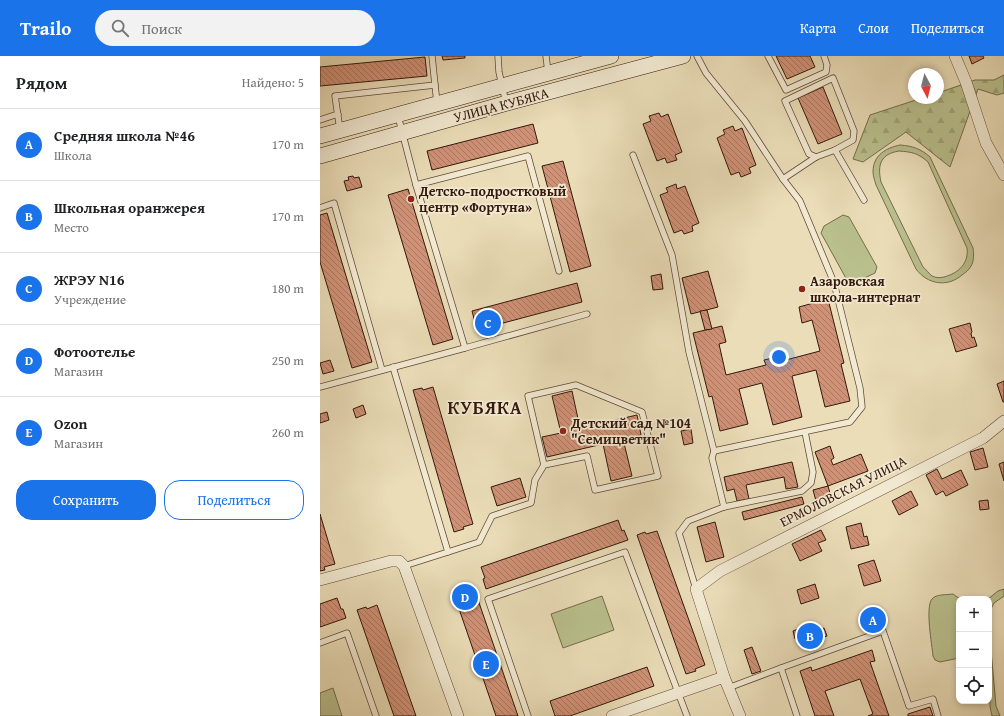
<!DOCTYPE html>
<html lang="ru">
<meta charset="utf-8">
<style>
:root{--surface:#fff;--page:#f2f2f2;--text:#202124;--muted:#757577;--line:#e0e0e0;--accent:#1a73e8}
body{margin:0;font-family:"Gentium Book Plus",serif;background:var(--page);color:var(--text)}
.controls{position:absolute;right:12px;bottom:12px;display:grid;overflow:hidden;border-radius:8px;box-shadow:0 2px 6px #0003}
.controls button{width:36px;height:36px;display:grid;place-items:center;padding:0;border:0;border-bottom:1px solid var(--line);background:var(--surface);color:var(--text);font:20px sans-serif}
.compass{position:absolute;left:588px;top:12px;width:36px;height:36px;border-radius:50%;background:var(--surface);box-shadow:0 2px 6px #0003;rotate:173deg}
.you{position:absolute;left:459px;top:301px;width:14px;height:14px;margin:-10px;border:3px solid #fff;border-radius:50%;background:#1a73e8;box-shadow:0 0 0 6px #1a73e833}
.badge{display:grid;place-items:center;width:26px;height:26px;border-radius:50%;background:var(--accent);color:#fff;font-size:13px;font-weight:700}
.pin{position:absolute;translate:-50% -50%;border:2px solid #fff;box-shadow:0 1px 4px #0006}
.list{margin:0;padding:0;list-style:none}
h2{display:flex;justify-content:space-between;align-items:center;height:52px;margin:0;padding:0 16px;font-size:17px}
h2 small{font-size:13px;font-weight:400;color:var(--muted)}
.list li{display:grid;grid-template-columns:26px 1fr auto;gap:12px;align-items:center;box-sizing:border-box;height:72px;padding:0 16px;border-top:1px solid var(--line)}
.list b{display:block;font-size:15px;white-space:nowrap}
.list p{margin:0;font-size:13px;white-space:nowrap;color:var(--muted)}
.list em{font-size:13px;font-style:normal;color:var(--muted)}
.actions{display:flex;gap:8px;padding:12px 16px}
.actions a{flex:1;padding:9px 0;border:1px solid var(--accent);border-radius:16px;text-align:center;font-size:14px;color:var(--accent)}
.actions .main{background:var(--accent);color:#fff}
.icon{flex:none;width:22px;height:22px;fill:none;stroke:currentColor;stroke-width:2;stroke-linecap:round;stroke-linejoin:round}
.map{position:relative;flex:none;width:684px;height:660px;overflow:hidden}
header{display:flex;align-items:center;gap:24px;box-sizing:border-box;height:56px;padding:0 20px;background:var(--accent);color:#fff}
header strong{font-size:19px}
nav{display:flex;gap:22px;margin-inline-start:auto;font-size:14px}
.search{width:280px;height:36px;background:var(--page);display:flex;align-items:center;gap:10px;box-sizing:border-box;padding:0 14px;border-radius:22px;color:var(--muted);font-size:15px}
main{display:flex}
aside{flex:1;background:var(--surface)}
.map>svg:first-child{display:block}
.forest{fill:url(#forest-firs);stroke:#766c4c}
.pitch{fill:#b9c08d;stroke:#766c4c;fill-rule:evenodd}
.building{fill:url(#building-back-hatch);stroke:#34180c}
.lines{fill:none;stroke-linecap:round;stroke-linejoin:round}
.lane-casing{stroke:#624937;stroke-width:7}
.street-casing{stroke:#624937;stroke-width:12}
.secondary-casing{stroke:#34180c;stroke-width:16}
.lane{stroke:#f1e9d1;stroke-width:5.5}
.street{stroke:#f1e9d1;stroke-width:11}
.secondary{stroke:#f1e9d1;stroke-width:15}
.poi-dot{fill:#8f2418;stroke:#f1e9d1;stroke-width:1.5}
.labels{text-anchor:middle;stroke-width:3.5;stroke-linejoin:round;paint-order:stroke}
.street-label{font-size:14px;fill:#34180c;stroke:#f1e9d1}
.poi-label{font-size:14px;font-weight:bold;fill:#34180c;stroke:#f1e9d1;text-anchor:start}
.district-label{font-size:18px;font-weight:bold;letter-spacing:1px;fill:#34180c;stroke:#f1e9d1}
</style>
<header>
<strong>Trailo</strong>
<div class="search"><svg class="icon" aria-label="search" viewBox="0 0 24 24"><circle cx="10" cy="10" r="6"/><path d="M15 15l6 6"/></svg>Поиск</div>
<nav><a>Карта</a><a>Слои</a><a>Поделиться</a></nav>
</header>
<main>
<aside>
<h2>Рядом<small>Найдено: 5</small></h2>
<ul class="list">
<li><span class="badge">A</span><div><b>Средняя школа №46</b><p>Школа</p></div><em>170 m</em></li>
<li><span class="badge">B</span><div><b>Школьная оранжерея</b><p>Место</p></div><em>170 m</em></li>
<li><span class="badge">C</span><div><b>ЖРЭУ N16</b><p>Учреждение</p></div><em>180 m</em></li>
<li><span class="badge">D</span><div><b>Фотоотелье</b><p>Магазин</p></div><em>250 m</em></li>
<li><span class="badge">E</span><div><b>Ozon</b><p>Магазин</p></div><em>260 m</em></li>
</ul>
<div class="actions"><a class="main">Сохранить</a><a>Поделиться</a></div>
</aside>
<div class="map">
<svg width="684" height="660" viewBox="0 0 684 660">
<defs>
<pattern id="forest-firs" width="22" height="20" patternUnits="userSpaceOnUse"><rect width="22" height="20" fill="#b9c08d"/><path d="M5 1l3.5 6h-7zM16 11l3.5 6h-7z" fill="#a0a478"/></pattern>
<pattern id="building-back-hatch" width="6" height="6" patternUnits="userSpaceOnUse"><rect width="6" height="6" fill="#d09277"/><path d="M-1 5l2 2M0 0l6 6M5-1l2 2" fill="none" stroke="#aa7660"/></pattern>
</defs>
<rect width="100%" height="100%" fill="#eaddb8"/>
<filter id="stains"><feTurbulence type="fractalNoise" baseFrequency=".005" numOctaves="4"/><feColorMatrix values="0 0 0 0 .2 0 0 0 0 .09 0 0 0 0 .02 0 0 0 .5 -.17"/></filter>
<radialGradient id="worn" r=".72"><stop offset=".6" stop-color="#630" stop-opacity="0"/><stop offset="1" stop-color="#630" stop-opacity=".3"/></radialGradient>
<path class="forest" d="M684 19V37L677 39 658 33 630 111 586 76 543 106 533 103 550 59 602 42H618V37L655 24H674Z"/>
<g class="pitch">
<path d="M580 89C593 90 601 93 610 101L653 192C654 198 654 205 651 210 649 214 645 217 642 219 627 232 607 228 596 213L556 129C555 125 553 120 553 116 553 99 566 92 580 89ZM579 95C592 96 598 97 608 106L647 192C649 207 639 217 624 221 620 222 616 222 612 220 609 218 606 213 603 211L561 126C557 108 561 98 579 95Z"/>
<path d="M523 159 529 161 557 211 555 217 534 227 528 226 501 177 504 170Z"/>
<path d="M684 533V540L674 547 669 557 668 543 678 535Z"/>
<path d="M633 538 640 543 639 602 620 606 615 604 613 600C612 589 605 551 612 543 616 538 626 539 633 538Z"/>
<path d="M282 540 294 574 243 592 231 558Z"/>
<path d="M669 572 676 650 680 660H672L670 651Z"/>
<path d="M13 632 22 660H0V637Z"/>
</g>
<g class="building">
<path d="M122 0H145V2L123 4Z"/>
<path d="M456 0H490L495 11 467 23Z"/>
<path d="M649 0H663L664 2 652 8Z"/>
<path d="M105 1 107 20 0 30V11Z"/>
<path d="M503 31 522 78 498 88 478 42Z"/>
<path d="M339 57 341 61 348 58 362 96 355 99 357 104 347 107 345 102 337 105 323 68 331 65 329 60Z"/>
<path d="M213 68 218 87 112 114 107 95Z"/>
<path d="M413 70 415 75 422 72 436 109 429 112 431 117 421 121 419 116 411 119 397 82 405 78 403 74Z"/>
<path d="M243 105 271 210 250 216 222 110Z"/>
<path d="M33 120 34 122 39 121 42 131 27 135 24 125 29 124 28 121Z"/>
<path d="M356 128 357 133 365 130 379 167 372 170 373 175 364 178 362 174 354 177 340 139 348 136 346 132Z"/>
<path d="M88 133 133 283 113 289 68 139Z"/>
<path d="M7 157 52 306 32 312 0 206V159Z"/>
<path d="M388 215 398 251 371 258 362 222Z"/>
<path d="M341 218 343 233 333 234 331 220Z"/>
<path d="M257 227 262 246 157 274 152 255Z"/>
<path d="M508 243 524 307 521 308 530 345 505 351 496 314 472 320 482 361 453 369 442 327 419 333 428 368 400 375 392 340 389 341 373 277 402 270 406 286 399 288 406 319 446 309 444 304 461 300 462 305 500 295 492 264 482 267 479 251Z"/>
<path d="M387 254 392 273 385 274 380 255Z"/>
<path d="M650 267 652 276 651 277 652 282 654 281 657 290 636 296 629 273Z"/>
<path d="M10 304 14 315 3 318 0 307Z"/>
<path d="M684 325V346H683L677 328Z"/>
<path d="M113 331 153 468 143 471 144 473 134 476 93 334 102 332 103 334Z"/>
<path d="M252 335 260 372 317 359 321 379 303 383 312 420 291 425 283 388 227 401 222 381 241 377 232 340Z"/>
<path d="M43 349 46 358 36 362 33 353Z"/>
<path d="M7 356 9 364 0 367V358Z"/>
<path d="M371 373 373 387 364 389 361 375Z"/>
<path d="M510 390 514 402 511 404 513 409 541 398 548 415 508 430 495 396Z"/>
<path d="M663 392 668 411 655 414 650 396Z"/>
<path d="M472 406 478 431 466 433 464 421 426 429 429 443 417 445 414 433 407 435 404 421Z"/>
<path d="M684 406V425L679 408Z"/>
<path d="M617 413 622 423 641 414 648 429 626 440 623 435 616 439 606 419Z"/>
<path d="M200 422 206 441 177 450 171 431Z"/>
<path d="M508 430 511 441 496 445 493 434Z"/>
<path d="M591 435 598 449 579 459 572 445Z"/>
<path d="M482 441 484 448 424 464 422 456Z"/>
<path d="M668 444 669 453 660 454 659 445Z"/>
<path d="M0 458 15 508 4 511 5 514 0 515Z"/>
<path d="M298 464 302 475 304 474 308 484 166 533 163 523 165 522 161 511Z"/>
<path d="M395 466 404 501 386 506 377 471Z"/>
<path d="M541 467 544 481 547 480 549 489 531 493 526 471Z"/>
<path d="M501 474 506 484 498 487 502 495 480 505 472 488Z"/>
<path d="M337 475 385 609 375 613 376 615 366 618 317 479 325 476 326 478Z"/>
<path d="M554 504 561 525 544 530 538 509Z"/>
<path d="M495 528 499 542 481 548 477 534Z"/>
<path d="M156 538 198 660H176L137 547 145 544V541Z"/>
<path d="M17 542 21 553H23L26 562 0 571V548Z"/>
<path d="M57 549 96 660H74L37 554 46 551 47 553Z"/>
<path d="M483 571 486 579V578L504 572 507 580 490 586 491 588 485 590 482 581 475 583 473 575Z"/>
<path d="M432 591 441 615 432 618 424 594Z"/>
<path d="M552 594 555 605 550 606 569 660H548L553 658 540 623 505 635 514 660H495L480 615 491 611 492 615Z"/>
<path d="M327 611 334 630 250 660H235L230 645Z"/>
<path d="M610 651 613 660H588V658Z"/>
</g>
<g class="lines">
<g class="lane-casing">
<g id="lane">
<path d="M178 0 179 16 186 47"/>
<path d="M226 0 228 16"/>
<path d="M448 0 466 34 506 16 507 9 504 0"/>
<path d="M115 29 117 47"/>
<path d="M78 60 96 129 145 292 267 258"/>
<path d="M0 64 18 58"/>
<path d="M20 74 15 40 115 29 112 0"/>
<path d="M313 99 352 199 369 296 394 395 530 366 542 351 540 332 516 235 512 222 480 145 463 123 425 65 386 17 377 0"/>
<path d="M496 101 489 98 465 45 513 22 534 75 533 84 515 94"/>
<path d="M463 123 496 101 515 94 544 144"/>
<path d="M96 129 208 100 239 215"/>
<path d="M0 152 14 147 62 314"/>
<path d="M73 311 128 496 84 510"/>
<path d="M0 331 145 292"/>
<path d="M404 451 482 435 491 427 493 416 485 376"/>
<path d="M128 496 159 486 172 460 211 447 215 424 224 409 267 400 275 434 338 420 322 356 256 329 208 340 224 409"/>
<path d="M376 533 359 477 368 465 404 451 392 402 394 395"/>
<path d="M0 587 27 577 56 660"/>
<path d="M408 632 461 612"/>
<path d="M208 660 168 543 305 496 367 660"/>
<path d="M477 660 461 612 563 575 589 650 613 643 618 660"/>
</g>
</g>
<g class="street-casing">
<g id="street">
<path d="M635 0 646 26 666 87 684 119"/>
<path d="M0 524 71 505H79L84 510 138 660"/>
<path d="M292 660 404 621"/>
<path d="M420 660 404 621 376 533 400 515 663 382 684 365"/>
</g>
</g>
<g class="secondary-casing">
<g id="secondary">
<path d="M0 80 291 0"/>
<path d="M0 100 187 47 363 0"/>
</g>
</g>
<use href="#lane" class="lane"/>
<use href="#street" class="street"/>
<use href="#secondary" class="secondary"/>
</g>
<g class="poi-dot">
<circle cx="91" cy="143" r="4"/>
<circle cx="482" cy="233" r="4"/>
<circle cx="243" cy="375" r="4"/>
</g>
<g class="labels">
<g class="street-label">
<text transform="translate(181 49) rotate(-15)" y="5">УЛИЦА КУБЯКА</text>
<text transform="translate(523 435) rotate(-27)" y="5">ЕРМОЛОВСКАЯ УЛИЦА</text>
</g>
<g class="poi-label">
<text x="99" y="140">Детско-подростковый<tspan x="99" dy="16">центр «Фортуна»</tspan></text>
<text x="490" y="230">Азаровская<tspan x="490" dy="16">школа-интернат</tspan></text>
<text x="251" y="372">Детский сад №104<tspan x="251" dy="16">"Семицветик"</tspan></text>
</g>
<g class="district-label">
<text x="165" y="358">КУБЯКА</text>
</g>
</g>
<rect width="100%" height="100%" filter="url(#stains)"/>
<rect width="100%" height="100%" fill="url(#worn)"/>
</svg>
<div class="controls">
<button>+</button>
<button>−</button>
<button><svg class="icon" aria-label="locate" viewBox="0 0 24 24"><circle cx="12" cy="12" r="6"/><path d="M12 2v4M12 18v4M2 12h4M18 12h4"/></svg></button>
</div>
<svg class="compass" viewBox="-18 -18 36 36"><path d="M0-13l5 13h-10z" fill="#e53935"/><path d="M0 13l5-13h-10z" fill="#757577"/></svg>
<div class="you"></div>
<div class="pin badge" style="left:553px;top:564px">A</div>
<div class="pin badge" style="left:490px;top:580px">B</div>
<div class="pin badge" style="left:168px;top:267px">C</div>
<div class="pin badge" style="left:145px;top:541px">D</div>
<div class="pin badge" style="left:166px;top:608px">E</div>
</div>
</main>
